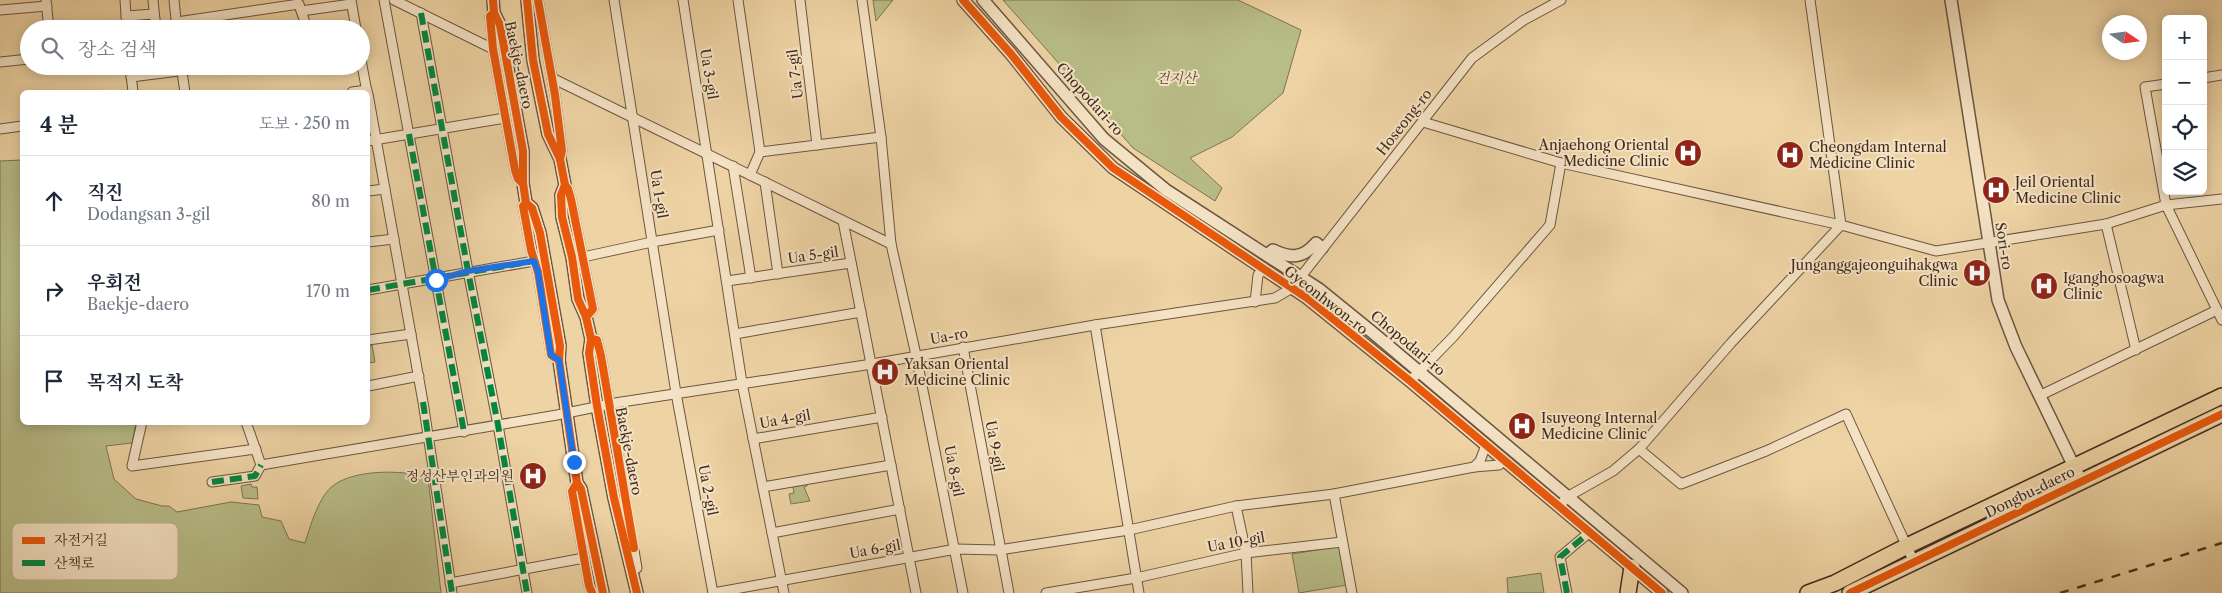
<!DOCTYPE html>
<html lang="ko">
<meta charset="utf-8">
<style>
:root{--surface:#fff;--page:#f6f6f7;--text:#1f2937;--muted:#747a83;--line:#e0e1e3}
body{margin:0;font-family:"Libre Caslon Text","Noto Serif KR",serif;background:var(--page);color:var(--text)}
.controls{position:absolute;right:15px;top:15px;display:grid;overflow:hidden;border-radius:8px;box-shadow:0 2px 12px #0003}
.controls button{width:45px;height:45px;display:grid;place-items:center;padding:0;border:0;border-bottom:1px solid var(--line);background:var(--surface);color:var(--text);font:25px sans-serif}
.compass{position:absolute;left:2102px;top:15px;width:45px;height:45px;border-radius:50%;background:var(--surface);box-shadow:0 2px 12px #0003;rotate:103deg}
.stop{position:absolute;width:15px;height:15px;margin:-11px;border:4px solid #1a73e8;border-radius:50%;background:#fff}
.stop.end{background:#1a73e8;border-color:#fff;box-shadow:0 1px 5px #0008}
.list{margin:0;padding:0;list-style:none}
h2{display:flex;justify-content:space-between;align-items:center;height:65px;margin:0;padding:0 20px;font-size:21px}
h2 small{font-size:16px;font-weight:400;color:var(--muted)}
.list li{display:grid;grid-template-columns:32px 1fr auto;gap:15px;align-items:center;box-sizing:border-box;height:90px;padding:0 20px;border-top:1px solid var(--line)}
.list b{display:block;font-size:19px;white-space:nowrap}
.list p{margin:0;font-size:16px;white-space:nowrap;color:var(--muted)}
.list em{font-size:16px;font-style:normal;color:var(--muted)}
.icon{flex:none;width:28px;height:28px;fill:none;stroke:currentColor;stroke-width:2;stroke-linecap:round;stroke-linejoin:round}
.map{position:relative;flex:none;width:2222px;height:593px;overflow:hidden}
.search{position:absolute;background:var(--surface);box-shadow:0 2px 12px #0003;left:20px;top:20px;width:350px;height:55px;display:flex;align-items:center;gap:12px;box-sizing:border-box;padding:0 18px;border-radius:28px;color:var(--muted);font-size:19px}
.panel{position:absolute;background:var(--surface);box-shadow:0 2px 12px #0003;left:20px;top:90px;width:350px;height:335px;border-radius:8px}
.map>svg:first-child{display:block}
.green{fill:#b8bc87;stroke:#7d7452}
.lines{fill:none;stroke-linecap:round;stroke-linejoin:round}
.minor-casing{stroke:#6d5540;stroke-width:11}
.tertiary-casing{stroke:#6d5540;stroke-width:14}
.primary-casing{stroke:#422b1e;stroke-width:18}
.minor{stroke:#f4e2c4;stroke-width:9}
.tertiary{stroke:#f4e2c4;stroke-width:11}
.primary{stroke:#eed3a4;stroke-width:15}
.rail{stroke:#422b1e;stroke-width:2.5;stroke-dasharray:9 9;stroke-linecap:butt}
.quiet{stroke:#00873e;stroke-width:6;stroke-dasharray:12 6;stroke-linecap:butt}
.cycleway-casing{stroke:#f4e2c4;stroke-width:11}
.cycleway{stroke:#e8590c;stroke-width:8}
.route{stroke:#1a73e8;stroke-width:6}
.labels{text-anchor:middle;stroke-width:4;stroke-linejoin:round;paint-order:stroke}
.street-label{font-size:14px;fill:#422b1e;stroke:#f4e2c4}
.park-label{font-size:14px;font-style:italic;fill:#5a4833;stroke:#f4e2c4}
.poi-label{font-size:14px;fill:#422b1e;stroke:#f4e2c4;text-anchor:start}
.key{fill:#f4e2c4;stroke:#bfab92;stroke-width:1}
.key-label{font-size:14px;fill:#422b1e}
</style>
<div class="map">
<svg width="2222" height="593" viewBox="0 0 2222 593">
<rect width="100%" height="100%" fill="#eed3a4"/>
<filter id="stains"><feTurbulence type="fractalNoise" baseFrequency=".004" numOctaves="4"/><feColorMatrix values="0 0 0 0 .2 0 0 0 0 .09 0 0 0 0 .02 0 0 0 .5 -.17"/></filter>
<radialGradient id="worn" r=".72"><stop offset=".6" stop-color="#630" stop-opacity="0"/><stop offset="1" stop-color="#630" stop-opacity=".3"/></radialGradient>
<g class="green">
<path d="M873 0H893L876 21Z"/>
<path d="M1003 0H1238L1301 30 1283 93 1232 137 1190 158 1222 188 1215 201 1133 148Z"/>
<path d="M22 160V422L136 423 132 443 106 446 114 479 136 499 162 506H169L177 512 231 502 259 505 262 517 281 521 289 539 305 543C310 527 319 495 334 485 356 469 403 470 428 477L441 593H0V161Z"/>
<path d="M372 345 375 362 368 363V346Z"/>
<path d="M251 484 252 487H257L258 499 243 498 241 486Z"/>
<path d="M807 484V486L804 487 810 501 791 504 789 494 794 493 793 487Z"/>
<path d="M1341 546 1347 585 1299 593 1292 554Z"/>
<path d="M1541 573 1544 593H1508L1507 578Z"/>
</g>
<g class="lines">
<g class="minor-casing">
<g id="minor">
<path d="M46 0 49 29"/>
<path d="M125 0 127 29"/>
<path d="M153 0 156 29"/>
<path d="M174 0 177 29"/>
<path d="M351 0 356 29"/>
<path d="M384 0 464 432"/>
<path d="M394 0 493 49"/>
<path d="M538 0 555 95 562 151 560 159"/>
<path d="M614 0 676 393 713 593"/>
<path d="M683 0 742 383 784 593"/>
<path d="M738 0 760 152"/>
<path d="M800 0 817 145"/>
<path d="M862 0 881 137 891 244 916 355 963 593"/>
<path d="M300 7 307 29"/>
<path d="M0 10 47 6"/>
<path d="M301 11 351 4"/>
<path d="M421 13 468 271 498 425 527 593"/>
<path d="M494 13 490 16 493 49 515 170 518 179 523 183"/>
<path d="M126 16 154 14"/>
<path d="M177 22 299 4"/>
<path d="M361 60 367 92"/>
<path d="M0 62 29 59"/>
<path d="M130 66 133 92"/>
<path d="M181 66 185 92"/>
<path d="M131 77 219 66"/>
<path d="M552 78 891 244"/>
<path d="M2203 78 2222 75"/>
<path d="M2166 84 2145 87 2166 205 2222 320"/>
<path d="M352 92 367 90"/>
<path d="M368 94 423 402 452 593"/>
<path d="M1423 122 1561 163 1841 225 1936 251 2106 224 2166 205 2222 199"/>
<path d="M0 129 22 126"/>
<path d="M368 141 505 118"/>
<path d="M733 166 751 278"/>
<path d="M750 175 760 152 881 137"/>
<path d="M765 182 778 274"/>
<path d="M565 185 568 189 571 199 593 309 586 317"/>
<path d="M368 191 385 189"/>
<path d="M526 203 523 206 531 250 538 272 551 355 559 360"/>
<path d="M843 221 916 593"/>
<path d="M2106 224 2136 350"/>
<path d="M368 242 394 239"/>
<path d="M583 257 652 242 719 230"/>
<path d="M727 281 851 263"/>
<path d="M368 290 534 261"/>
<path d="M1255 302 1258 275 1264 268"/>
<path d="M1095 325 1139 593"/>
<path d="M735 334 861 312"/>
<path d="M591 339 597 340 601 356 637 568 633 571"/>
<path d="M368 340 411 334"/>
<path d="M963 347 1009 593"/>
<path d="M1410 381 1453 337 1550 225 1561 163"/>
<path d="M368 386 419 376"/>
<path d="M2041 395 2217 310"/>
<path d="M142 422 132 466 256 449"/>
<path d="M246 422 261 465"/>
<path d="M753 439 882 417"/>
<path d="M1639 449 1681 484 1766 451 1846 414 1914 562"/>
<path d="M261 465 557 415 615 403 872 364 1095 325 1275 298 1292 288 1472 58 1524 20 1561 0"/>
<path d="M1474 467 1480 461 1486 445"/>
<path d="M212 482 255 476 261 465"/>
<path d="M577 483 572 491 589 586 592 593"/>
<path d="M763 487 891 465"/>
<path d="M1334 494 1352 593"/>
<path d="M1236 506 1246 553 1248 593"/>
<path d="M1560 506 1567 497 1613 471 1639 449 1731 343 1841 225 1810 0"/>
<path d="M772 533 900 509"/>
<path d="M450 583 584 558"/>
<path d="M713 593 956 549 999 550 1129 530 1236 506 1334 494 1474 467 1499 465 1504 459"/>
<path d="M1046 593 1136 578 1246 553 1342 542"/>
<path d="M1567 593 1560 557 1590 532"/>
</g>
</g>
<g class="tertiary-casing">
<g id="tertiary">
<path d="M493 0 494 13 500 25 523 151V183L526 203 532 208 540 233 560 346 559 360 577 483 581 489 603 593"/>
<path d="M527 0 533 60 548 134 560 159 565 185 561 195 562 217 572 257 578 299 586 317 591 339 589 353 597 406 614 498 637 593"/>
<path d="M963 0 1011 54 1061 117 1113 168 1307 298 1410 381 1662 593"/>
<path d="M983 0 1104 139 1166 190 1319 289 1372 332 1682 593"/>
<path d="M1951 0 1998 300 2016 347 2081 481"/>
<path d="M1267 255 1273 250C1291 259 1303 258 1316 243L1322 248"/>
</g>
</g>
<g class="primary-casing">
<g id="primary">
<path d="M1628 593 1632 567"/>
<path d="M1808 593 1835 583 1907 546 2222 396"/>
<path d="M1850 593 2222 414"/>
</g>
</g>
<use href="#minor" class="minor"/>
<use href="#tertiary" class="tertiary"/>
<use href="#primary" class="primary"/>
<path class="rail" d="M2060 593 2222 543"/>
<g class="quiet">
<path d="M421 13 468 271 498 425 527 593"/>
<path d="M409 134 464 432"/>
<path d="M368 290 534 261"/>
<path d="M423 402 452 593"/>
<path d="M212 482 255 476 261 465"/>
<path d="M1567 593 1560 557 1590 532"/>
</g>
<g class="cycleway-casing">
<g id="cycleway">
<path d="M493 0 494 13 500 25 523 151V183L526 203 532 208 540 233 560 346 559 360 577 483 581 489 603 593"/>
<path d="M527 0 533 60 548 134 560 159 565 185 561 195 562 217 572 257 578 299 586 317 591 339 589 353 597 406 614 498 637 593"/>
<path d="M538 0 555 95 562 151 560 159"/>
<path d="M963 0 1011 54 1061 117 1113 168 1307 298 1410 381 1662 593"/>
<path d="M494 13 490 16 493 49 515 170 518 179 521 182"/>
<path d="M565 185 568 189 571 199 593 309 586 317"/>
<path d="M526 203 523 206 531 250 538 272 551 355 559 360"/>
<path d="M591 339 597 340 601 356 634 548"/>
<path d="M577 483 572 491 589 586 592 593"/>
<path d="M1850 593 2222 414"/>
</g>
</g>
<use href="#cycleway" class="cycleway"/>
</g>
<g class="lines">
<path class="route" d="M436 280 468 271 534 261 538 272 551 355 559 360 574 462"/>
</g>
<defs>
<g id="hospital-disc" transform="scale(1.4375)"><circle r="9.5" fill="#8f2418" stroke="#f4e2c4"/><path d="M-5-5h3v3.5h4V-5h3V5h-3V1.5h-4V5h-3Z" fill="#fff"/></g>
</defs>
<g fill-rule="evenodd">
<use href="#hospital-disc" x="1688" y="153"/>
<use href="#hospital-disc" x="1790" y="155"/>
<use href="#hospital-disc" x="1996" y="190"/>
<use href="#hospital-disc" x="1977" y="273"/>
<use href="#hospital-disc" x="2044" y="286"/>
<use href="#hospital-disc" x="885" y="372"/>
<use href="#hospital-disc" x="1522" y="426"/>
<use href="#hospital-disc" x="533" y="476"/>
</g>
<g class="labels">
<g class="street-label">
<text transform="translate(519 65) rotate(78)" y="5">Baekje-daero</text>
<text transform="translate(709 74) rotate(81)" y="5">Ua 3-gil</text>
<text transform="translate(795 74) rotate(-97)" y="5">Ua 7-gil</text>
<text transform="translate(1090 99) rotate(48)" y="5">Chopodari-ro</text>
<text transform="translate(1404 122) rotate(-52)" y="5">Hoseong-ro</text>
<text transform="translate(659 194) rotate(81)" y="5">Ua 1-gil</text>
<text transform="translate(2004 246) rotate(81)" y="5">Sori-ro</text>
<text transform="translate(813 255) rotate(-8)" y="5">Ua 5-gil</text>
<text transform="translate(1326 300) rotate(38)" y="5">Gyeonhwon-ro</text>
<text transform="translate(949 336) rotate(-10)" y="5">Ua-ro</text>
<text transform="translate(1408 343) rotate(40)" y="5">Chopodari-ro</text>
<text transform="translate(785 419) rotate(-10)" y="5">Ua 4-gil</text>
<text transform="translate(995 446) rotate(80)" y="5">Ua 9-gil</text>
<text transform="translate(629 451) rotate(79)" y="5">Baekje-daero</text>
<text transform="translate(954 471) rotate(79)" y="5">Ua 8-gil</text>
<text transform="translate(708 490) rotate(79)" y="5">Ua 2-gil</text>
<text transform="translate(2030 492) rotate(-26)" y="5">Dongbu-daero</text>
<text transform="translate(1236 542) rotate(-10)" y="5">Ua 10-gil</text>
<text transform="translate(875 549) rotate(-10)" y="5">Ua 6-gil</text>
</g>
<g class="park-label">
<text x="1176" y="83">건지산</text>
</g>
<g class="poi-label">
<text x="1669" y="150" text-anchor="end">Anjaehong Oriental<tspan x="1669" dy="16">Medicine Clinic</tspan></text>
<text x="1809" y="152">Cheongdam Internal<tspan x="1809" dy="16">Medicine Clinic</tspan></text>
<text x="2015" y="187">Jeil Oriental<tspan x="2015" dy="16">Medicine Clinic</tspan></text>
<text x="1958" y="270" text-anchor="end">Junganggajeonguihakgwa<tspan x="1958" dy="16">Clinic</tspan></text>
<text x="2063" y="283">Iganghosoagwa<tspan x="2063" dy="16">Clinic</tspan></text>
<text x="904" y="369">Yaksan Oriental<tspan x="904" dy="16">Medicine Clinic</tspan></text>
<text x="1541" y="423">Isuyeong Internal<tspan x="1541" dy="16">Medicine Clinic</tspan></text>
<text x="514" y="481" text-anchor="end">정성산부인과의원</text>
</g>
</g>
<rect x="12" y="523" width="166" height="57" rx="8" class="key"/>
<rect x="22" y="537" width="23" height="7" fill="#e8590c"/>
<rect x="22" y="560" width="23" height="6" fill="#00873e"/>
<g class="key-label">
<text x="54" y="545">자전거길</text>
<text x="54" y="568">산책로</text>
</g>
<rect width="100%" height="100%" filter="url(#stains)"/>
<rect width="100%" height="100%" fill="url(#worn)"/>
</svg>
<div class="controls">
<button>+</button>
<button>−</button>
<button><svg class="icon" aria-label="locate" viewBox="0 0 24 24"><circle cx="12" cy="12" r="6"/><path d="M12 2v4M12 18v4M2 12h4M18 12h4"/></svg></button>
<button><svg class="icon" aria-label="layers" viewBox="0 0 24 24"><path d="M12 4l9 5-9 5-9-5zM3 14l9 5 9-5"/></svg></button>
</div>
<svg class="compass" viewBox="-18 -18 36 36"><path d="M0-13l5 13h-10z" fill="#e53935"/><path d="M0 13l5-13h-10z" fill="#747a83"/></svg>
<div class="stop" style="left:436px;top:280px"></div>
<div class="stop end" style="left:574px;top:462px"></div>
<div class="search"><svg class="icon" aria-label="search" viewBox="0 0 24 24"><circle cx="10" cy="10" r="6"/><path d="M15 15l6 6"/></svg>장소 검색</div>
<section class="panel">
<h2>4 분<small>도보 · 250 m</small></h2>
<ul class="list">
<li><svg class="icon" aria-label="ahead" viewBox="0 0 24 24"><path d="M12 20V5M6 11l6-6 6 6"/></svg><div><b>직진</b><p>Dodangsan 3-gil</p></div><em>80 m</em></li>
<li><svg class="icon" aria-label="right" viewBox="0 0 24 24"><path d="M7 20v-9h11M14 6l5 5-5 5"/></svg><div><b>우회전</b><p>Baekje-daero</p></div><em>170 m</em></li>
<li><svg class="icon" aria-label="arrive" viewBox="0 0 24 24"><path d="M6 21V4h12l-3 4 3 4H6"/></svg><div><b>목적지 도착</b></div></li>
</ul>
</section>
</div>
